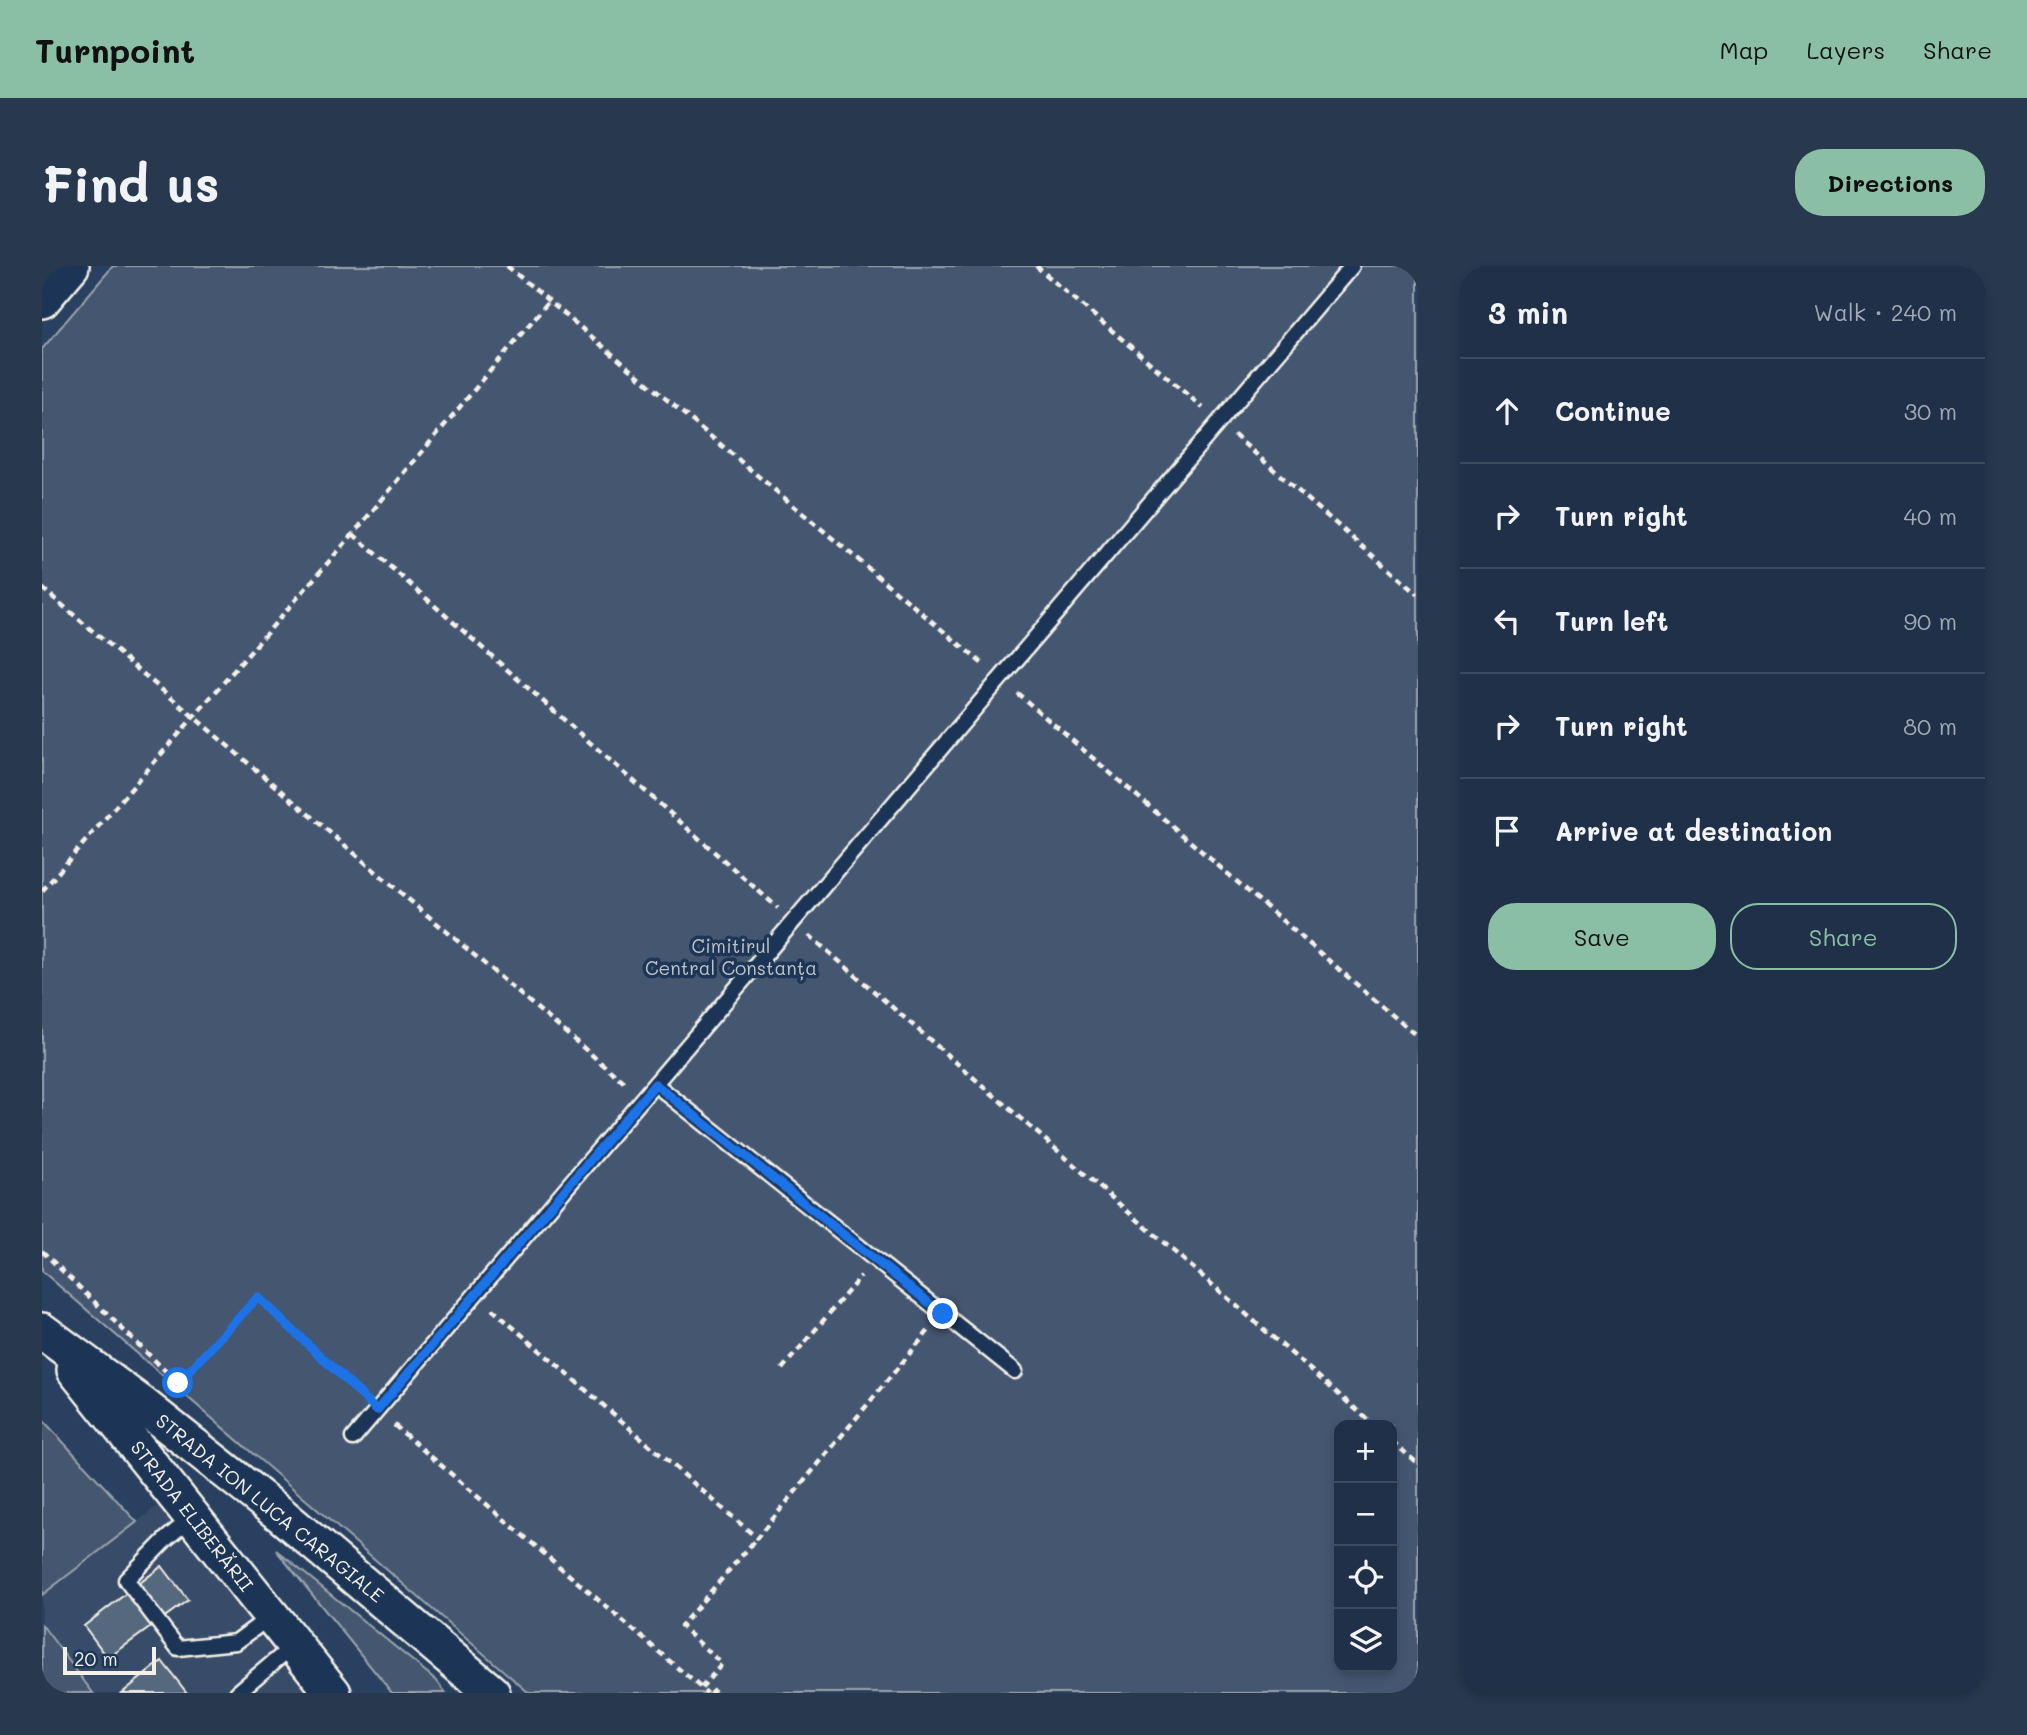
<!DOCTYPE html>
<meta charset="utf-8">
<style>
:root{--surface:#203048;--page:#28384f;--text:#f1f3f6;--muted:#a2a9b4;--line:#3d4b60;--accent:#8abfa5}
body{margin:0;font-family:Mali,sans-serif;background:var(--page);color:var(--text)}
.controls{position:absolute;right:21px;bottom:21px;display:grid;overflow:hidden;border-radius:14px;box-shadow:0 4px 10px #0003}
.controls button{width:63px;height:63px;display:grid;place-items:center;padding:0;border:0;border-bottom:2px solid var(--line);background:var(--surface);color:var(--text);font:35px sans-serif}
.scale{position:absolute;left:21px;bottom:18px;width:93px;box-sizing:border-box;padding-left:7px;border:4px solid #f4f1e8;border-top:0;font-size:19px;line-height:24px;white-space:nowrap;color:#f4f1e8;-webkit-text-stroke:5px #1d3557;paint-order:stroke}
.stop{position:absolute;width:21px;height:21px;margin:-16px;border:5px solid #1a73e8;border-radius:50%;background:#fff}
.stop.end{background:#1a73e8;border-color:#fff;box-shadow:0 2px 7px #0008}
.list{margin:0;padding:0;list-style:none}
h2{display:flex;justify-content:space-between;align-items:center;height:91px;margin:0;padding:0 28px;font-size:30px}
h2 small{font-size:23px;font-weight:400;color:var(--muted)}
.list li{display:grid;grid-template-columns:46px 1fr auto;gap:21px;align-items:center;box-sizing:border-box;height:105px;padding:0 28px;border-top:2px solid var(--line)}
.list b{display:block;font-size:26px;white-space:nowrap}
.list em{font-size:23px;font-style:normal;color:var(--muted)}
.actions{display:flex;gap:14px;padding:21px 28px}
.actions a{flex:1;padding:16px 0;border:2px solid var(--accent);border-radius:28px;text-align:center;font-size:24px;color:var(--accent)}
.actions .main{background:var(--accent);color:#111}
.icon{flex:none;width:38px;height:38px;fill:none;stroke:currentColor;stroke-width:2;stroke-linecap:round;stroke-linejoin:round}
.map{position:relative;flex:none;width:1376px;height:1427px;overflow:hidden;border-radius:28px}
header{display:flex;align-items:center;gap:42px;box-sizing:border-box;height:98px;padding:0 35px;background:var(--accent);color:#111}
header strong{font-size:33px}
nav{display:flex;gap:38px;margin-inline-start:auto;font-size:24px}
.intro{display:flex;align-items:center;justify-content:space-between;box-sizing:border-box;height:168px;padding:0 42px}
h1{margin:0;font-size:49px}
.button{padding:18px 32px;border-radius:28px;background:var(--accent);color:#111;font-size:24px;font-weight:700}
main{display:flex;gap:42px;padding:0 42px}
aside{flex:1;background:var(--surface);border-radius:28px;box-shadow:0 4px 10px #0003}
.map>svg:first-child{display:block}
.built{fill:#374c69}
.green{fill:#445771;stroke:#9ca4ac;stroke-width:2;fill-rule:evenodd}
.building{fill:#56677d;stroke:#f4f1e8;stroke-width:2}
.lines{fill:none;stroke-linecap:round;stroke-linejoin:round}
.service-casing{stroke:#f4f1e8;stroke-width:19}
.tertiary-casing{stroke:#f4f1e8;stroke-width:40}
.path{stroke:#f4f1e8;stroke-width:4.5;stroke-dasharray:7 5;stroke-linecap:butt}
.service{stroke:#1d3557;stroke-width:14}
.tertiary{stroke:#1d3557;stroke-width:35}
.route{stroke:#1a73e8;stroke-width:9}
.labels{text-anchor:middle;stroke-width:7;stroke-linejoin:round;paint-order:stroke}
.park-label{font-size:19px;fill:#bfc3c4;stroke:#1d3557}
.street-label{font-size:19px;fill:#f4f1e8;stroke:#1d3557}
</style>
<header>
<strong>Turnpoint</strong>
<nav><a>Map</a><a>Layers</a><a>Share</a></nav>
</header>
<div class="intro"><h1>Find us</h1><a class="button">Directions</a></div>
<main>
<div class="map">
<svg width="1376" height="1427" viewBox="0 0 1376 1427">
<rect width="100%" height="100%" fill="#2a4060"/>
<filter id="ink" filterUnits="userSpaceOnUse"><feTurbulence type="fractalNoise" baseFrequency=".0143" numOctaves="2"/><feDisplacementMap in="SourceGraphic" scale="14" xChannelSelector="R" yChannelSelector="G"/><feConvolveMatrix kernelMatrix="1 2 1 2 8 2 1 2 1" color-interpolation-filters="sRGB"/></filter>
<g filter="url(#ink)">
<path class="built" d="M117 1239 265 1427H51L0 1359V1329Z"/>
<g class="green">
<path d="M71 0H1376V1427H487L0 1005V83ZM1297 1159H1350V1401H1297Z"/>
<path d="M0 1153 95 1256 0 1329Z"/>
<path d="M234 1284 394 1414 404 1427H350Z"/>
<path d="M0 1359 51 1427H0Z"/>
</g>
<g class="building">
<path d="M120 1300 146 1334 66 1392 42 1360Z"/>
<path d="M120 1395 145 1427H80Z"/>
</g>
<g class="lines">
<g class="service-casing">
<g id="service">
<path d="M613 818 973 1105"/>
<path d="M311 1172 1310 0"/>
<path d="M149 1252 124 1273 84 1314 136 1382 194 1376 229 1350"/>
<path d="M195 1427 252 1379"/>
</g>
</g>
<g class="tertiary-casing">
<g id="tertiary">
<path d="M0 34 29 0"/>
<path d="M0 1065 98 1137 238 1248 450 1427"/>
<path d="M33 1104 291 1427"/>
</g>
</g>
<g class="path">
<path d="M465 0 942 399"/>
<path d="M994 0 1161 142"/>
<path d="M1192 169 1376 329"/>
<path d="M311 268 736 642"/>
<path d="M0 322 584 818"/>
<path d="M975 427 1376 771"/>
<path d="M0 625 311 268 507 35"/>
<path d="M767 669 1332 1159"/>
<path d="M0 985 136 1117 216 1031 319 1130"/>
<path d="M450 1043 715 1272 888 1063"/>
<path d="M740 1103 819 1010"/>
<path d="M352 1159 665 1427"/>
<path d="M1350 1175 1376 1198"/>
<path d="M659 1422 680 1398 639 1360 715 1272"/>
<path d="M668 1427 671 1424 675 1427"/>
</g>
<use href="#service" class="service"/>
<use href="#tertiary" class="tertiary"/>
</g>
</g>
<g class="lines" filter="url(#ink)">
<path class="route" d="M136 1117 216 1031 335 1144 613 818 901 1048"/>
</g>
<g class="labels">
<g class="park-label">
<text x="689" y="687">Cimitirul<tspan x="689" dy="22">Central Constanța</tspan></text>
</g>
<g class="street-label">
<text transform="translate(228 1242) rotate(39)" y="7">STRADA ION LUCA CARAGIALE</text>
<text transform="translate(150 1250) rotate(52)" y="7">STRADA ELIBERĂRII</text>
</g>
</g>
</svg>
<div class="controls">
<button>+</button>
<button>−</button>
<button><svg class="icon" aria-label="locate" viewBox="0 0 24 24"><circle cx="12" cy="12" r="6"/><path d="M12 2v4M12 18v4M2 12h4M18 12h4"/></svg></button>
<button><svg class="icon" aria-label="layers" viewBox="0 0 24 24"><path d="M12 4l9 5-9 5-9-5zM3 14l9 5 9-5"/></svg></button>
</div>
<div class="scale">20 m</div>
<div class="stop" style="left:136px;top:1117px"></div>
<div class="stop end" style="left:901px;top:1048px"></div>
</div>
<aside>
<h2>3 min<small>Walk · 240 m</small></h2>
<ul class="list">
<li><svg class="icon" aria-label="ahead" viewBox="0 0 24 24"><path d="M12 20V5M6 11l6-6 6 6"/></svg><div><b>Continue</b></div><em>30 m</em></li>
<li><svg class="icon" aria-label="right" viewBox="0 0 24 24"><path d="M7 20v-9h11M14 6l5 5-5 5"/></svg><div><b>Turn right</b></div><em>40 m</em></li>
<li><svg class="icon" aria-label="left" viewBox="0 0 24 24"><path d="M17 20v-9H6M10 6l-5 5 5 5"/></svg><div><b>Turn left</b></div><em>90 m</em></li>
<li><svg class="icon" aria-label="right" viewBox="0 0 24 24"><path d="M7 20v-9h11M14 6l5 5-5 5"/></svg><div><b>Turn right</b></div><em>80 m</em></li>
<li><svg class="icon" aria-label="arrive" viewBox="0 0 24 24"><path d="M6 21V4h12l-3 4 3 4H6"/></svg><div><b>Arrive at destination</b></div></li>
</ul>
<div class="actions"><a class="main">Save</a><a>Share</a></div>
</aside>
</main>
